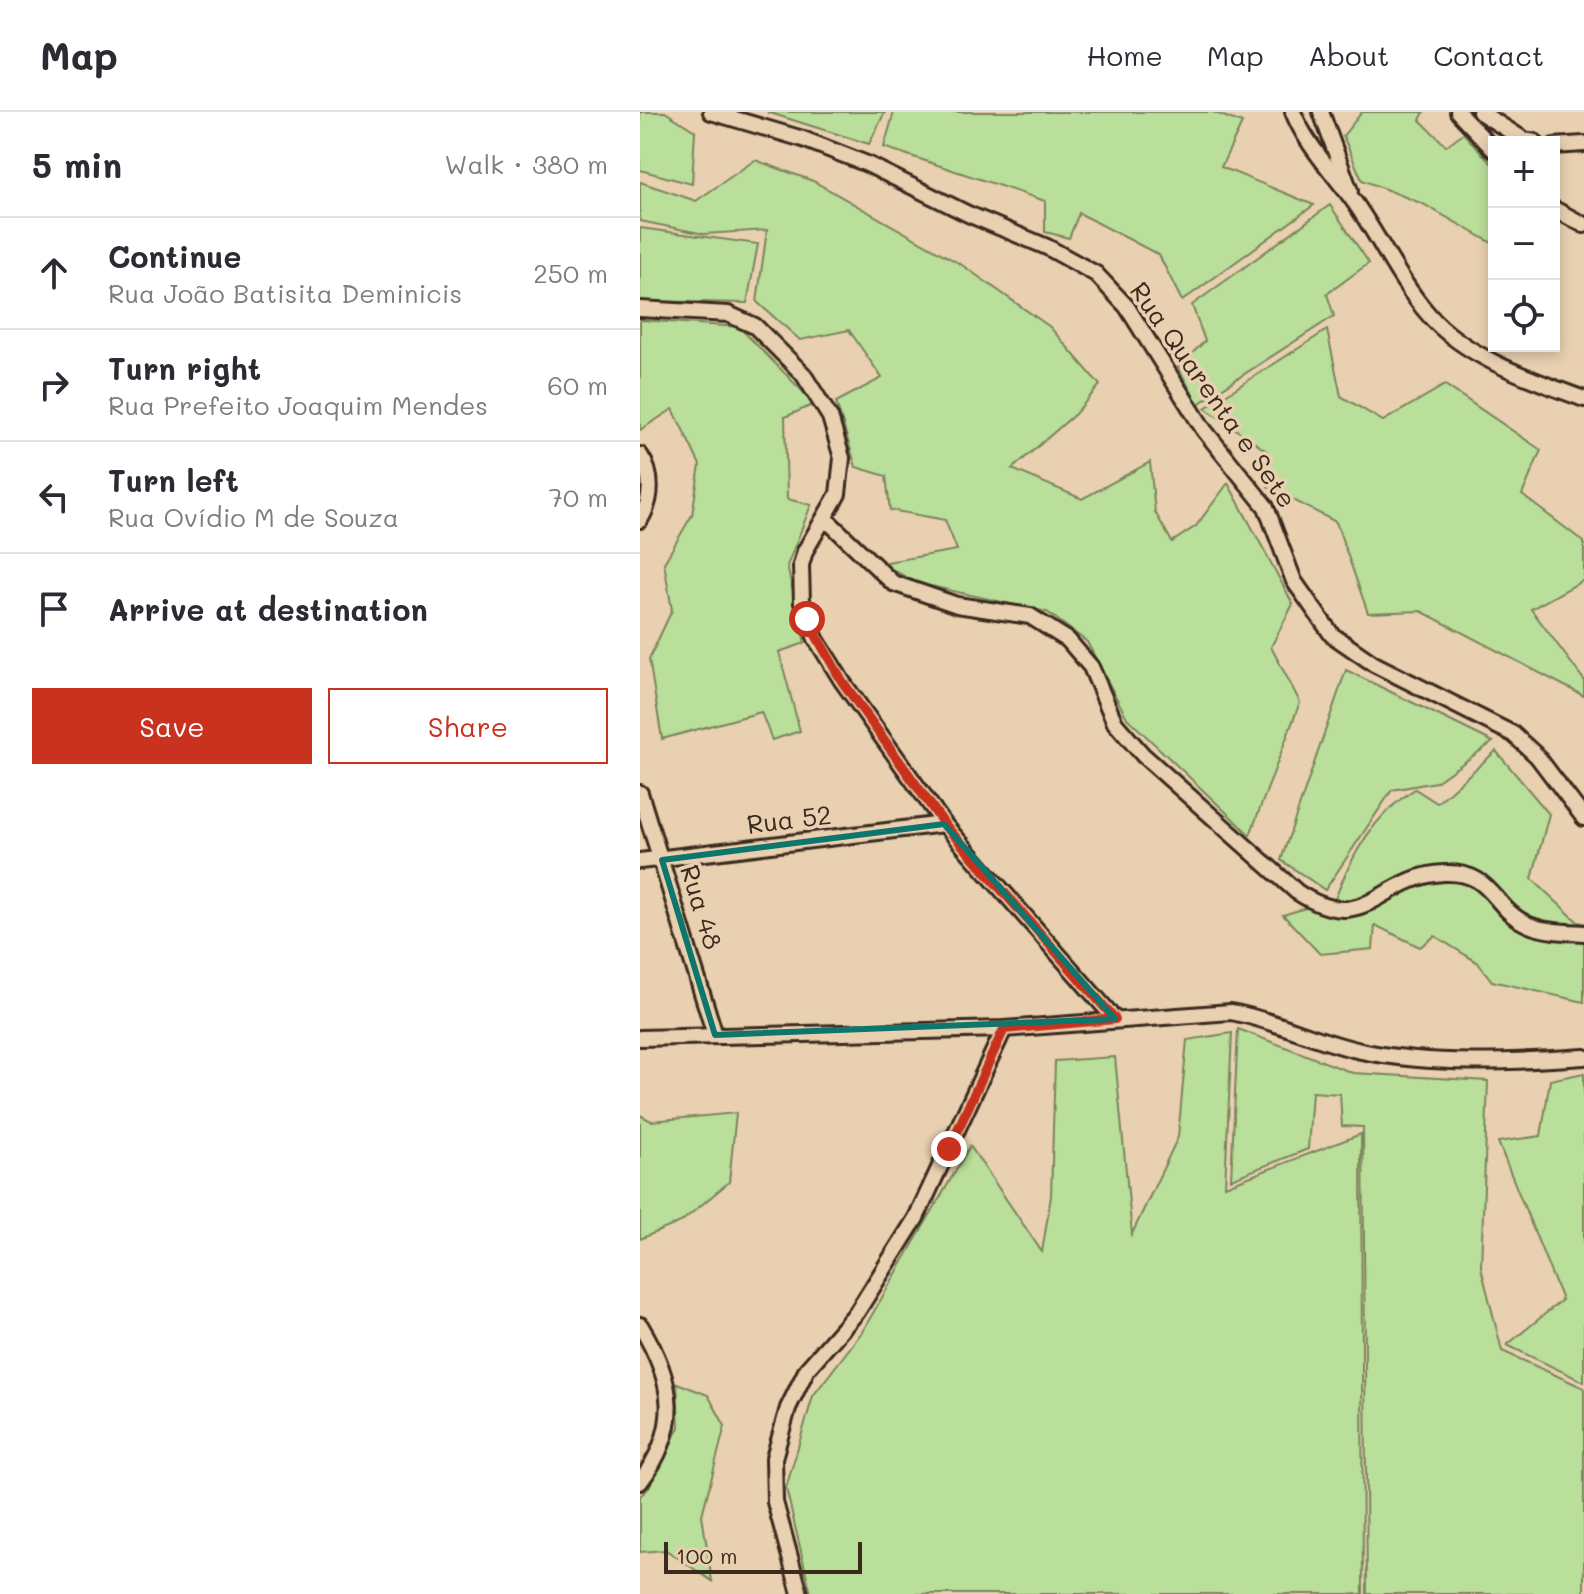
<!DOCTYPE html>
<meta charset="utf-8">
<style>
:root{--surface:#fff;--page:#f2f2f3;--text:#2b2b33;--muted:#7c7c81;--line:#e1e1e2;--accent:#c8321e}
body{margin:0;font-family:Mali,sans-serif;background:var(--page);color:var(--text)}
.controls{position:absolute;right:24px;top:24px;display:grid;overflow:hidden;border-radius:0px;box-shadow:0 4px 12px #0003}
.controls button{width:72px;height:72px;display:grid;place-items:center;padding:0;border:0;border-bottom:2px solid var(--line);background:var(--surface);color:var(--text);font:40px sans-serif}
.scale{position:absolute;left:24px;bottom:20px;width:198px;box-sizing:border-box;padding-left:8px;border:4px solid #3b2a1e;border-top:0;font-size:22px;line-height:28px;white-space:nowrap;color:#3b2a1e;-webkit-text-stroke:6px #e8d0b1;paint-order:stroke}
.stop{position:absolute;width:24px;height:24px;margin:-18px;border:6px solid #c8321e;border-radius:50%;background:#fff}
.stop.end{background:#c8321e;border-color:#fff;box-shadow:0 2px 8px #0008}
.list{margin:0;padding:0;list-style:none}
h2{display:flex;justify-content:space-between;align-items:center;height:104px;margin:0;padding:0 32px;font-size:34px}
h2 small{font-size:26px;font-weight:400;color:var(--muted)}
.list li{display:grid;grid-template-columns:52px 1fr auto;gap:24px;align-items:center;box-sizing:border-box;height:112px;padding:0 32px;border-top:2px solid var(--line)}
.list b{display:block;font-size:30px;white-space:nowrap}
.list p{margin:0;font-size:26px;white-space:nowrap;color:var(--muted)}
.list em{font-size:26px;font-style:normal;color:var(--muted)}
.actions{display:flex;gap:16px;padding:24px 32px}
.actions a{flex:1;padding:18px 0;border:2px solid var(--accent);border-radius:0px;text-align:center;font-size:28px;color:var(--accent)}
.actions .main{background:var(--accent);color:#fff}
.icon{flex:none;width:44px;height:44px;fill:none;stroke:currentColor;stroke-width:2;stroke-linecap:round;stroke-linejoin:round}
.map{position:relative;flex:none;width:944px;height:1482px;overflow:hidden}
header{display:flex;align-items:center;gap:48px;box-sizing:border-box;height:112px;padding:0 40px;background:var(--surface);border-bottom:2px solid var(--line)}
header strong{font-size:38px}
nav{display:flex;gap:44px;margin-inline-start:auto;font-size:28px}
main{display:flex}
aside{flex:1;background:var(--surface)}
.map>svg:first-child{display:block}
.green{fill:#b9df9a;stroke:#7a845c;stroke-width:2}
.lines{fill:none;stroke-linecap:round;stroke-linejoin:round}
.street-casing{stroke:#3b2a1e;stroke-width:20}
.street{stroke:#e8d0b1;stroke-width:14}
.route{stroke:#c8321e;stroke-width:10}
.marked{fill:none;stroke:#0f766e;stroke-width:6;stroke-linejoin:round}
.labels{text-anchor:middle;stroke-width:7;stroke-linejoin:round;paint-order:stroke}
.street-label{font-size:26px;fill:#3b2a1e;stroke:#e8d0b1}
</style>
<header>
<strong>Map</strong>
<nav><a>Home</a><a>Map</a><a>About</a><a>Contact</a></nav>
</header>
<main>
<aside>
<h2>5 min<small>Walk · 380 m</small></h2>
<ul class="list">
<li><svg class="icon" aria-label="ahead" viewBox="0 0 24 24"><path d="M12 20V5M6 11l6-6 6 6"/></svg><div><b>Continue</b><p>Rua João Batisita Deminicis</p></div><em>250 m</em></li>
<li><svg class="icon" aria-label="right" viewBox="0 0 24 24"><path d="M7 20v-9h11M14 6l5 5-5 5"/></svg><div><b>Turn right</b><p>Rua Prefeito Joaquim Mendes</p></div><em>60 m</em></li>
<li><svg class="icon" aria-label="left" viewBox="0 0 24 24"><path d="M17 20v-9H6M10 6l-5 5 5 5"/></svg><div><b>Turn left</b><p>Rua Ovídio M de Souza</p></div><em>70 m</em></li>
<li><svg class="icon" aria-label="arrive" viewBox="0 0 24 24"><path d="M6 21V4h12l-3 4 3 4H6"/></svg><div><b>Arrive at destination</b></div></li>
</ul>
<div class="actions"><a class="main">Save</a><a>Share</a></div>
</aside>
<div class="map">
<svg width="944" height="1482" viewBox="0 0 944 1482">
<rect width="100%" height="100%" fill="#e8d0b1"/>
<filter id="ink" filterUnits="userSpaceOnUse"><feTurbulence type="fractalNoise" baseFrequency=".0125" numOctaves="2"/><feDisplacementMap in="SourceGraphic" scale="16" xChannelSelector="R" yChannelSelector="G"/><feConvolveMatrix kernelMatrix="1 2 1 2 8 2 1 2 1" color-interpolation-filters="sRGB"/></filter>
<g filter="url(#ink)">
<g class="green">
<path d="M0 0H25L55 19 52 72 0 58Z"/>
<path d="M127 0H245L229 32Z"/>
<path d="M254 0H573L602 11 581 55 674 93 542 189 519 143 439 101 429 126 405 120V89L244 35Z"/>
<path d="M722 0H784L780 8 806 34 823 21 854 54V132L783 92 722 68 703 24Z"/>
<path d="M115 48 173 69 322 153 410 215 460 273 435 302 372 357 442 387 510 350 515 400 532 430 556 414 588 371 653 492 631 535 660 590 610 723 487 606 447 530 407 500 277 471 241 451 317 438 305 408 250 398 246 364 216 355 196 290 242 266 209 218 160 228 117 190 127 118 64 122 0 109V70L56 89Z"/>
<path d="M690 93 729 151 687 182 694 204 558 292 538 255 565 229 552 193Z"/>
<path d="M0 116 118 132 107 191 0 189Z"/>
<path d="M0 208 99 215 175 292 145 305 147 387 171 393 147 454 165 531 139 540 160 619 132 628 121 600 22 627 9 547 32 498 24 451 52 403 60 353 33 297 0 318Z"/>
<path d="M687 218 701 284 743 309 805 273 901 338 882 383 944 430V468L891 497 944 568V584L781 499 728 501 696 410 628 375V340L565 296Z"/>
<path d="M706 558 853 630 796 670 752 678 685 778 641 748Z"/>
<path d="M856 639 909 702 892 767 938 810 944 811V890L852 869 838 851 795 824 780 835 735 813 733 837 680 842 643 803 695 787C712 742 734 703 775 677L797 691Z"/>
<path d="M598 917 713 961 848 969 841 1155 862 1239 944 1276V1482H727L723 1015 702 1014 700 982 672 980 668 1037 591 1067Z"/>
<path d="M592 921 585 1074 721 1022 723 1482H171L146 1376 173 1284 222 1220 330 1034 402 1140 411 1084 415 949 475 945 492 1122 538 1025 547 928Z"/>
<path d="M944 961V1270L867 1233 922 1188 858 1030 901 1024 910 968Z"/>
<path d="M96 1001 89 1070 41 1110 0 1127V1003L11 1009Z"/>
<path d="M37 1271 68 1283 85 1314 62 1403 72 1469 26 1438 0 1440V1384L8 1377 39 1315Z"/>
</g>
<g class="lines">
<g class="street-casing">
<g id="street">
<path d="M71 0 163 27 227 52 328 102 407 135 456 162 487 195 564 318 626 395 654 469 692 523 734 552 873 622 897 644 944 706"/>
<path d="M653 0C667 35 694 61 715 91 741 128 759 169 789 203 826 246 893 268 944 287"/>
<path d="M681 0 710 79"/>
<path d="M818 0 854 38"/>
<path d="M840 0 884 28 895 30"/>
<path d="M914 34 944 32"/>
<path d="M914 97 944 113"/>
<path d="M0 197 88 202 115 214 163 262 190 305 202 346 198 382 165 439 161 453 162 491 176 527 202 569 304 712 475 907"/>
<path d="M0 343C13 362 13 387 0 408"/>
<path d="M185 410 191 412 253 471 317 493 390 504 428 528 451 555 475 611 503 643 657 780C727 826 739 764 804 761 855 759 851 797 889 813 906 820 927 820 944 821"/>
<path d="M0 681 75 923"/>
<path d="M0 749 304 712"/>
<path d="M0 926 364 917 591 900C636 908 677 930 721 939 793 954 871 950 944 945"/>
<path d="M0 1213C34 1269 42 1315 0 1370"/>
<path d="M160 1482 135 1390 134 1346 148 1296 167 1257 217 1200 276 1106 364 917"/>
</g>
</g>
<use href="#street" class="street"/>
</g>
</g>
<g class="lines" filter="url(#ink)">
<path class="route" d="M167 507 202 569 304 712 475 907 364 917 309 1037"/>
</g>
<path class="marked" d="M304 712 475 907 75 923 22 748Z"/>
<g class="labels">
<g class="street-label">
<text transform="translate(573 283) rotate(55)" y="9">Rua Quarenta e Sete</text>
<text transform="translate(149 708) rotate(-7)" y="9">Rua 52</text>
<text transform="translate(61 795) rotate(73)" y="9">Rua 48</text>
</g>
</g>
</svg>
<div class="controls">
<button>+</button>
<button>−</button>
<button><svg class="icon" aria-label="locate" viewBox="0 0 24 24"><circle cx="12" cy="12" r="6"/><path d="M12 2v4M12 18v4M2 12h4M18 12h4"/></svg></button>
</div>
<div class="scale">100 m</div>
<div class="stop" style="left:167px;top:507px"></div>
<div class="stop end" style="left:309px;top:1037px"></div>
</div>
</main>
